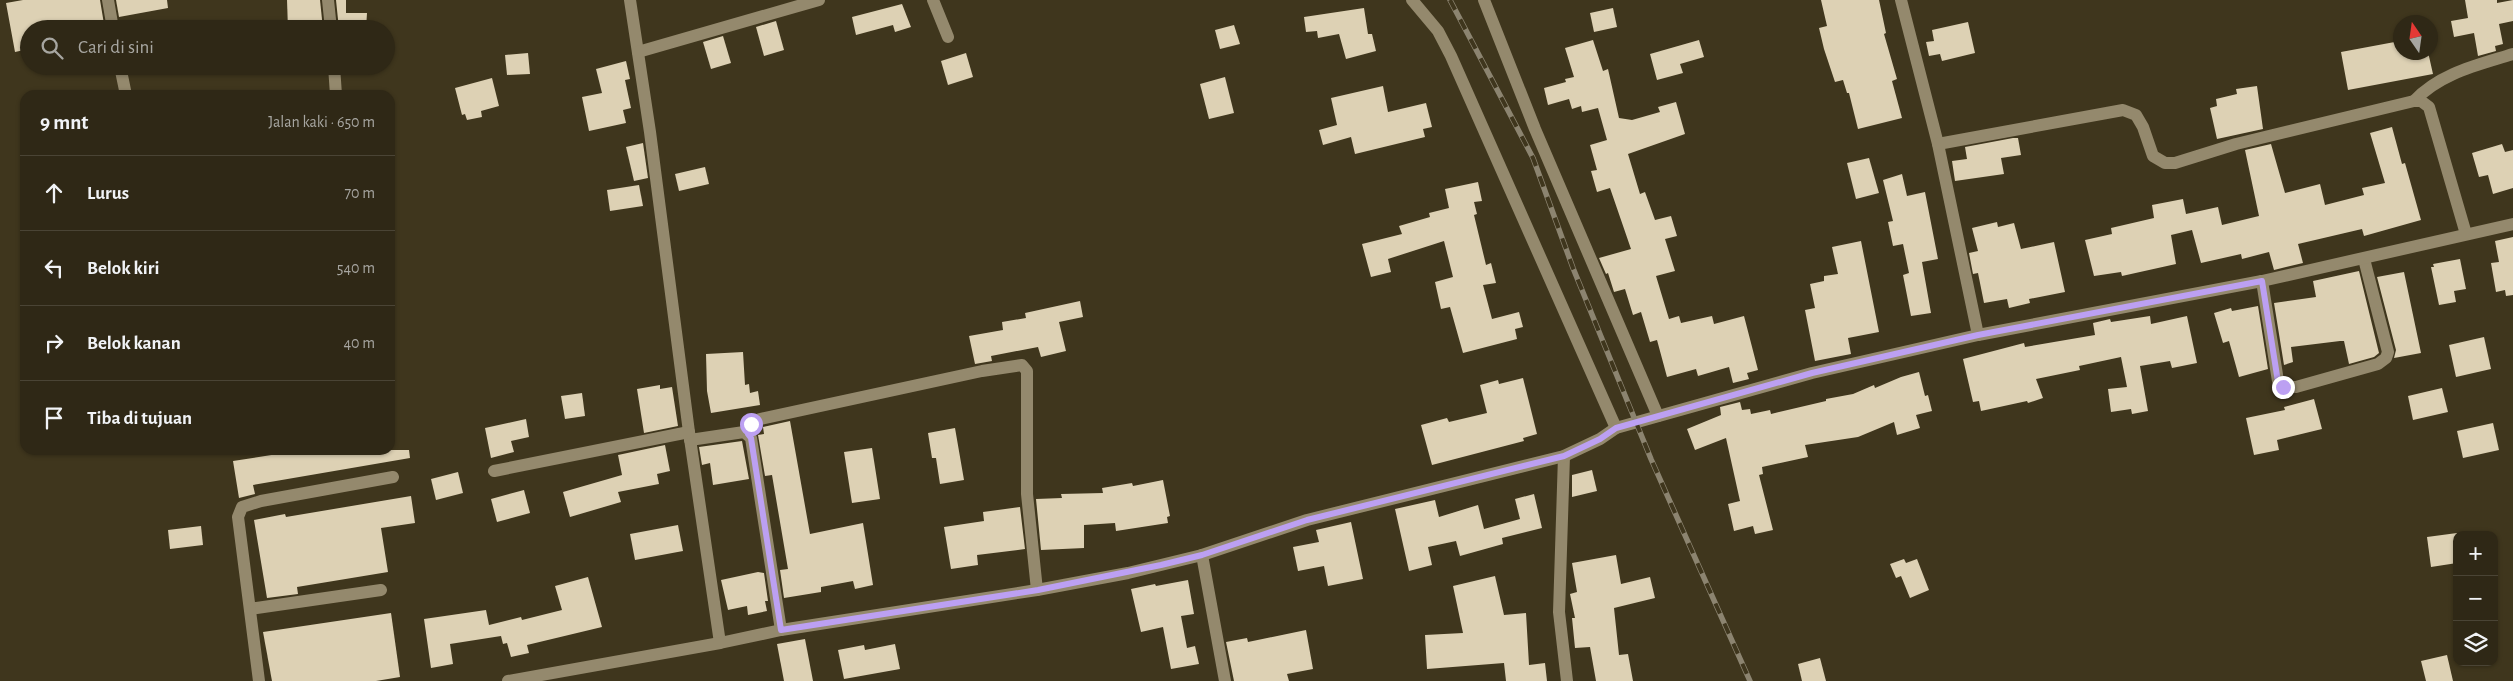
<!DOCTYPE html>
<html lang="id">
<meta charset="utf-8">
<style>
:root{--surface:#2f2816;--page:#37301f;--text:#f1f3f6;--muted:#a7a6a1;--line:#4a4435}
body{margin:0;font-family:"Alegreya Sans",sans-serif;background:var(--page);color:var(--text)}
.controls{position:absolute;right:15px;bottom:15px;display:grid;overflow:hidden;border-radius:10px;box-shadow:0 1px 4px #0004}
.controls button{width:45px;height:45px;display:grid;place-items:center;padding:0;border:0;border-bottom:1px solid var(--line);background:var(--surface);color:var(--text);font:25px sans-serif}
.compass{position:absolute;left:2393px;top:15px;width:45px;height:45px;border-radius:50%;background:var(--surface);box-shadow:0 1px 4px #0004;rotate:347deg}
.stop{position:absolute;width:15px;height:15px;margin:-11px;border:4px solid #bca0f2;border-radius:50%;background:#fff}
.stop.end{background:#bca0f2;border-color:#fff;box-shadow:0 1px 5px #0008}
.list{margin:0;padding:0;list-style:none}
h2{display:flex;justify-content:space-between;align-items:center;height:65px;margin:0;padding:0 20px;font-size:21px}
h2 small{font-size:16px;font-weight:400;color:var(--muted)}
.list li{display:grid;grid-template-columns:32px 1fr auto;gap:15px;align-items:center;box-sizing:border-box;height:75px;padding:0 20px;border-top:1px solid var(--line)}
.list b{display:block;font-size:19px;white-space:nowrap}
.list em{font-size:16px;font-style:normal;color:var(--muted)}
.icon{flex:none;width:28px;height:28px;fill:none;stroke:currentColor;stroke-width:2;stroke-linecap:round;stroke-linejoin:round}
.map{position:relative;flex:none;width:2513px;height:681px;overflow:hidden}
.search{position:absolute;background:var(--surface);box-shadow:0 1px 4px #0004;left:20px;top:20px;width:375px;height:55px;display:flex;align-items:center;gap:12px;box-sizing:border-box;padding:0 18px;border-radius:28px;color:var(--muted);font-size:19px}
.panel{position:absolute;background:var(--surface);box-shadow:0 1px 4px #0004;left:20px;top:90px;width:375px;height:365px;border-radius:15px}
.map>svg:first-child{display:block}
.building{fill:#ddd1b4}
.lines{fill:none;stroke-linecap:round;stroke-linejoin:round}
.street{stroke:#94896d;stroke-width:12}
.rail-casing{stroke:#8c8470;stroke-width:5.5}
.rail{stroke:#3f361d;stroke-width:4;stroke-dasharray:11;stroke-linecap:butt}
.route{stroke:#bca0f2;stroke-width:6}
</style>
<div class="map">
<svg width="2513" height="681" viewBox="0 0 2513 681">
<rect width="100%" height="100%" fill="#3f361d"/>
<g class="building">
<path d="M23 0H100L104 24 78 29H29V49L15 52 6 3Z"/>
<path d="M116 0H167L168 8 119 17Z"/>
<path d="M287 0H320L323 29H288Z"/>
<path d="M336 0H346V13H367L366 29H339Z"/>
<path d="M1821 0H1879L1886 33 1884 34 1897 79 1892 81 1902 118 1858 129 1849 93H1847L1843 80 1835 82 1824 49 1819 28 1827 26Z"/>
<path d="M2465 0H2497V3L2513 0V21L2499 24 2503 44 2495 46 2496 51 2478 56 2474 33 2454 37 2451 21 2468 18Z"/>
<path d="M902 4 911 27 895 32 893 25 856 35 852 17Z"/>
<path d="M1364 8 1368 34H1372L1376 51 1346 59 1339 34 1318 38 1317 31 1306 32 1304 17Z"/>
<path d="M1613 8 1617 27 1594 32 1590 13Z"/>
<path d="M776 21 784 50 764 56 756 27Z"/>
<path d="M1968 22 1975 53 1942 61 1940 54 1929 56 1926 42 1934 41 1932 30Z"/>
<path d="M1234 25 1240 44 1220 49 1215 30Z"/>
<path d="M723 36 731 63 711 69 703 42Z"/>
<path d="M1593 40 1603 71 1608 69 1619 118 1632 120 1660 112 1658 107 1676 102 1685 134 1628 154 1640 194 1645 192 1655 220 1671 216 1677 236 1665 239 1675 271 1656 276 1669 319 1679 316 1681 323 1712 316 1714 324 1744 316 1758 370 1747 373 1749 379 1733 383 1729 367 1698 376 1696 369 1667 377 1657 340 1650 342 1641 312 1633 315 1625 289 1614 292 1608 273 1606 274 1599 258 1631 249 1610 188 1597 192 1591 171 1597 170 1590 145 1607 140 1598 108 1582 112 1581 106 1572 109 1569 99 1548 105 1544 88 1566 82 1565 79 1574 77 1565 48Z"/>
<path d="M1699 40 1704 57 1680 64 1683 73 1657 80 1650 54Z"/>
<path d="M2400 41V52H2428L2433 74 2348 90 2341 52Z"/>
<path d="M528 53 530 74 507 75 505 55Z"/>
<path d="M966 53 973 77 948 85 941 61Z"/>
<path d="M626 61 630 79 625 80 631 108 623 110 626 123 589 131 582 97 602 93 596 69Z"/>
<path d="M1225 77 1234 113 1209 119 1200 84Z"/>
<path d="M492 78 499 106 481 111 482 117 467 120 465 114 462 115 455 88Z"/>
<path d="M1383 86 1388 112 1426 103 1432 127 1423 129 1425 137 1355 154 1351 137 1323 145 1319 130 1337 125 1331 98Z"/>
<path d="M2257 86 2263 129 2217 139 2210 108 2217 106 2216 99 2237 94 2236 89Z"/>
<path d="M2392 127 2402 164 2405 163 2421 220 2364 236 2362 229 2298 244 2303 263 2274 270 2269 252 2242 259 2241 254 2201 263 2192 230 2171 235 2176 264 2122 276 2121 272 2094 276 2085 240 2112 234 2111 228 2154 218 2152 205 2183 199 2186 214 2218 207 2222 225 2259 216 2245 150 2271 144 2285 193 2320 184 2325 205 2364 195 2362 188 2385 183 2370 133Z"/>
<path d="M2013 138H2018L2021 155 2001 158 2004 174 1955 181 1952 161 1967 159 1965 147Z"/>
<path d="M643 143 648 178 634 181 626 147Z"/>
<path d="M2502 144 2505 152 2513 150V188L2493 194 2488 175 2479 177 2472 153Z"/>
<path d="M1869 158 1879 193 1856 199 1847 163Z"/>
<path d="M705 167 709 184 679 191 675 174Z"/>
<path d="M1902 174 1907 196 1925 192 1938 259 1922 262 1931 313 1911 316 1903 275 1909 273 1903 244 1893 246 1888 222 1893 221 1883 180Z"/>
<path d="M1478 182 1482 201 1474 202 1477 214 1474 215 1486 265 1491 263 1496 283 1483 285 1492 319 1519 312 1523 327 1515 329 1517 339 1463 353 1450 307 1441 309 1435 282 1453 277 1444 241 1388 259 1391 272 1371 277 1362 244 1402 234 1399 226 1430 217 1429 213 1449 208 1445 189Z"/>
<path d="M639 185 643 206 610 211 607 190Z"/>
<path d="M1997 222 1998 227 2014 223 2021 249 2054 242 2065 292 2029 299 2030 303 2009 308 2007 299 1984 303 1978 273 1973 274 1969 253 1978 251 1972 228Z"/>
<path d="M2513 237V295L2506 296 2505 290 2496 292 2491 263 2499 262 2495 241Z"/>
<path d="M1861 241 1879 332 1848 338 1851 354 1815 361 1805 310 1815 308 1810 284 1824 281V276L1838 274 1832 247Z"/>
<path d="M2460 259 2466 289 2454 291 2456 302 2439 305 2431 267H2434L2433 264Z"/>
<path d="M2359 271 2379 353 2374 357 2349 364 2344 341H2340L2291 347 2293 362 2284 365 2274 303 2316 297 2313 281Z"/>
<path d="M2404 272 2421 353 2394 358 2396 350 2377 277Z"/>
<path d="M1080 301 1083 317 1059 322 1066 351 1041 357 1038 347 991 356 992 361 975 364 969 336 1003 330 1002 322 1026 318 1025 313Z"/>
<path d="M2258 306 2268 369 2239 377 2229 341 2223 343 2214 313 2231 308 2232 311Z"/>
<path d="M2150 316 2151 324 2187 316 2197 363 2172 368 2170 361 2140 366 2148 411 2132 414 2131 409 2111 412 2108 389 2127 387 2121 357 2079 366 2080 370 2036 379 2043 398 2028 403 2027 401 1981 411 1979 401 1973 402 1963 359 2024 343 2025 347 2095 335 2093 323 2110 319 2111 322Z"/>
<path d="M2484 337 2491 369 2456 377 2449 345Z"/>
<path d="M743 352 745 385 749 384 750 393 758 391 760 405 711 413 707 391 706 354Z"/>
<path d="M1919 372 1925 396 1928 395 1932 411 1916 415 1920 428 1897 435 1894 422 1858 437 1805 445 1808 457 1762 467 1763 474 1759 475 1773 530 1755 534 1753 526 1734 531 1728 504 1740 501 1726 438 1695 450 1687 429 1721 415 1720 407 1740 402 1742 410 1750 409 1751 414 1770 410 1771 414 1826 401V399L1853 394 1874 385 1875 388 1901 377Z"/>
<path d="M1523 378 1537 434 1523 438 1524 441 1432 465 1421 425 1447 418 1449 422 1487 413 1480 385 1498 380 1499 384Z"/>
<path d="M660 385V389L672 387 678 426 644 433 637 389Z"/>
<path d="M2442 388 2448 412 2413 420 2408 396Z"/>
<path d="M582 393 585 416 565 419 561 396Z"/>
<path d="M2314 399 2322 429 2277 440 2279 450 2254 455 2246 418 2285 410 2284 407Z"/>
<path d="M526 419 529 437 511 441 514 452 491 458 485 428Z"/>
<path d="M790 421 810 534 863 523 873 585 855 589 853 581 821 587V592L784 598 780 570 788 569 772 475 765 476 758 435 764 434 763 427Z"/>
<path d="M2493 423 2499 450 2463 458 2457 431Z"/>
<path d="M955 428 964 480 940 484 936 458H932L928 433Z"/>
<path d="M742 441 749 479 713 485 710 463 702 465 699 447Z"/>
<path d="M665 445 670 471 657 474 659 484 618 492 621 502 570 517 563 492 622 475 618 455Z"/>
<path d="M872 448 880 499 852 503 844 452Z"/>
<path d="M303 450H409L410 458 253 485 255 494 239 498 233 461Z"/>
<path d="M1592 470 1597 491 1572 497V475Z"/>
<path d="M458 472 463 493 436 500 431 479Z"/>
<path d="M1163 480 1170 516 1167 517 1168 523 1116 531 1115 523 1084 525V548L1041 550 1036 499 1062 498 1061 494 1103 493 1102 488 1132 483 1133 486Z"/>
<path d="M524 490 530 513 497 522 491 499Z"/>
<path d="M1534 494 1542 528 1502 538 1503 544 1460 556 1456 541 1428 547 1432 565 1409 571 1395 509 1435 500 1439 517 1478 505 1484 529 1520 519 1515 499Z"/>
<path d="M411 496 415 523 381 528 388 572 297 587 298 594 267 598 254 520 285 514 286 517Z"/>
<path d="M1020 507 1025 549 977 555 978 565 951 569 944 527 984 521 983 512Z"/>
<path d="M1351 522 1363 579 1328 586 1324 566 1298 571 1293 547 1319 542 1316 530Z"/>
<path d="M678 525 683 551 635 560 630 534Z"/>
<path d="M201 526 203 545 170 549 168 530Z"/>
<path d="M2457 533V563L2431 567 2427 537Z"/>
<path d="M1616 555 1621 584 1650 577 1655 598 1614 608 1619 655 1628 654 1633 681H1596L1590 647 1575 648 1572 618H1575L1570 594 1577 592 1572 563Z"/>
<path d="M1904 559 1906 563 1917 559 1929 590 1910 598 1901 576 1896 578 1890 564Z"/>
<path d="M758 572 764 573 768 601H765L767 611 748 615 747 606 728 610 721 580Z"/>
<path d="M1495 576 1504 615 1526 613 1529 665 1545 663 1547 681H1506L1504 663 1427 669 1425 635 1463 633 1453 586Z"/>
<path d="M588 577 602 627 527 645 529 653 511 657 507 643 503 644 501 636 450 644 453 664 431 668 424 619 486 610 489 625 521 617 522 620 562 610 555 586Z"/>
<path d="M1188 580 1194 614 1181 616 1187 648 1195 646 1199 664 1171 669 1163 627 1141 632 1131 589 1155 584 1156 586Z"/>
<path d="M391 613 400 677 376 681H272L263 632Z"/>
<path d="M1306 630 1313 669 1287 674 1289 681H1234L1226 642 1247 638 1248 642Z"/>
<path d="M805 639 813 681H784L777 644Z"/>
<path d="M895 644 900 669 844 679 838 650 864 645 865 650Z"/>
<path d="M2447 655 2453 681H2426L2421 661Z"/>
<path d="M1820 658 1826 681H1802L1798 664Z"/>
</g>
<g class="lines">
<g class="street">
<path d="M108 0 113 29"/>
<path d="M328 0 331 29"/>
<path d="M630 0 650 132 689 432 720 643"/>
<path d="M933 0 948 37"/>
<path d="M1412 0 1438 31 1451 56 1616 428"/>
<path d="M1484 0 1535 129 1658 416"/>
<path d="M1901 0 1938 144 1978 335"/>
<path d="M638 52 819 0"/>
<path d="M120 66 126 95"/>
<path d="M334 66 336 95"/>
<path d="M2414 101C2440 73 2478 65 2513 54"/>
<path d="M1938 144 2123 110 2136 115 2143 127 2153 156 2165 163H2175L2236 144 2414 101H2421L2429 107 2466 234"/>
<path d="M2262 281 2278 381 2283 387H2296L2378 364 2386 358 2388 352 2364 259"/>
<path d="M748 434 751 424 760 419 982 371 1022 365 1027 371V494L1037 590"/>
<path d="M690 440 744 432 751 438 781 630"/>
<path d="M1564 456 1559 612 1567 681"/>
<path d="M494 471 689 432"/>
<path d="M1202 555 1225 681"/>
<path d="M250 609 381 590"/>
<path d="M259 681 238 517 242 507 261 501 393 477"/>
<path d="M508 681 720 643 781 630 1037 590 1128 573 1202 555 1307 520 1564 456 1600 439 1616 428 1812 373 1978 335 2262 281 2513 224"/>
</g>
<g class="rail-casing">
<path id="rail" d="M1450 0 1533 158 1573 268 1651 459 1750 681"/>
</g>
<use href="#rail" class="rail"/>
</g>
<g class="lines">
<path class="route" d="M751 424 748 434 751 438 781 630 1038 590 1161 565 1202 555 1307 520 1564 456 1600 439 1616 428 1812 373 1978 335 2262 281 2278 382 2283 387"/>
</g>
</svg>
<div class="controls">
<button>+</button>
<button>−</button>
<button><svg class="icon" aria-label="layers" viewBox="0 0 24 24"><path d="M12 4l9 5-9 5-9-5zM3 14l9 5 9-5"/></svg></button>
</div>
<svg class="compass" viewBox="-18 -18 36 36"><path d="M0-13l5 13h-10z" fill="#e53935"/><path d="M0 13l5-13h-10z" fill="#a7a6a1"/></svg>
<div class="stop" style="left:751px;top:424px"></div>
<div class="stop end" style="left:2283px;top:387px"></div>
<div class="search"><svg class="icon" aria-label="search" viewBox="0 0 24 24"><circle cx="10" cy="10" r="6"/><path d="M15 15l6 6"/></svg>Cari di sini</div>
<section class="panel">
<h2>9 mnt<small>Jalan kaki · 650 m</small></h2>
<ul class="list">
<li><svg class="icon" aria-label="ahead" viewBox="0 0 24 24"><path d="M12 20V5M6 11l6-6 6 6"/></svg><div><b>Lurus</b></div><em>70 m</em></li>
<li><svg class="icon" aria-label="left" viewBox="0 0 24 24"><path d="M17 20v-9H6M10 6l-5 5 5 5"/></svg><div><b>Belok kiri</b></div><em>540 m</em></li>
<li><svg class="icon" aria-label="right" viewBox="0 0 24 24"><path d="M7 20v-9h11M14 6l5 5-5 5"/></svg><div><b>Belok kanan</b></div><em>40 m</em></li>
<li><svg class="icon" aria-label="arrive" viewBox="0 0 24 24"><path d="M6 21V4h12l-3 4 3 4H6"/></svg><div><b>Tiba di tujuan</b></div></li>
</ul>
</section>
</div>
